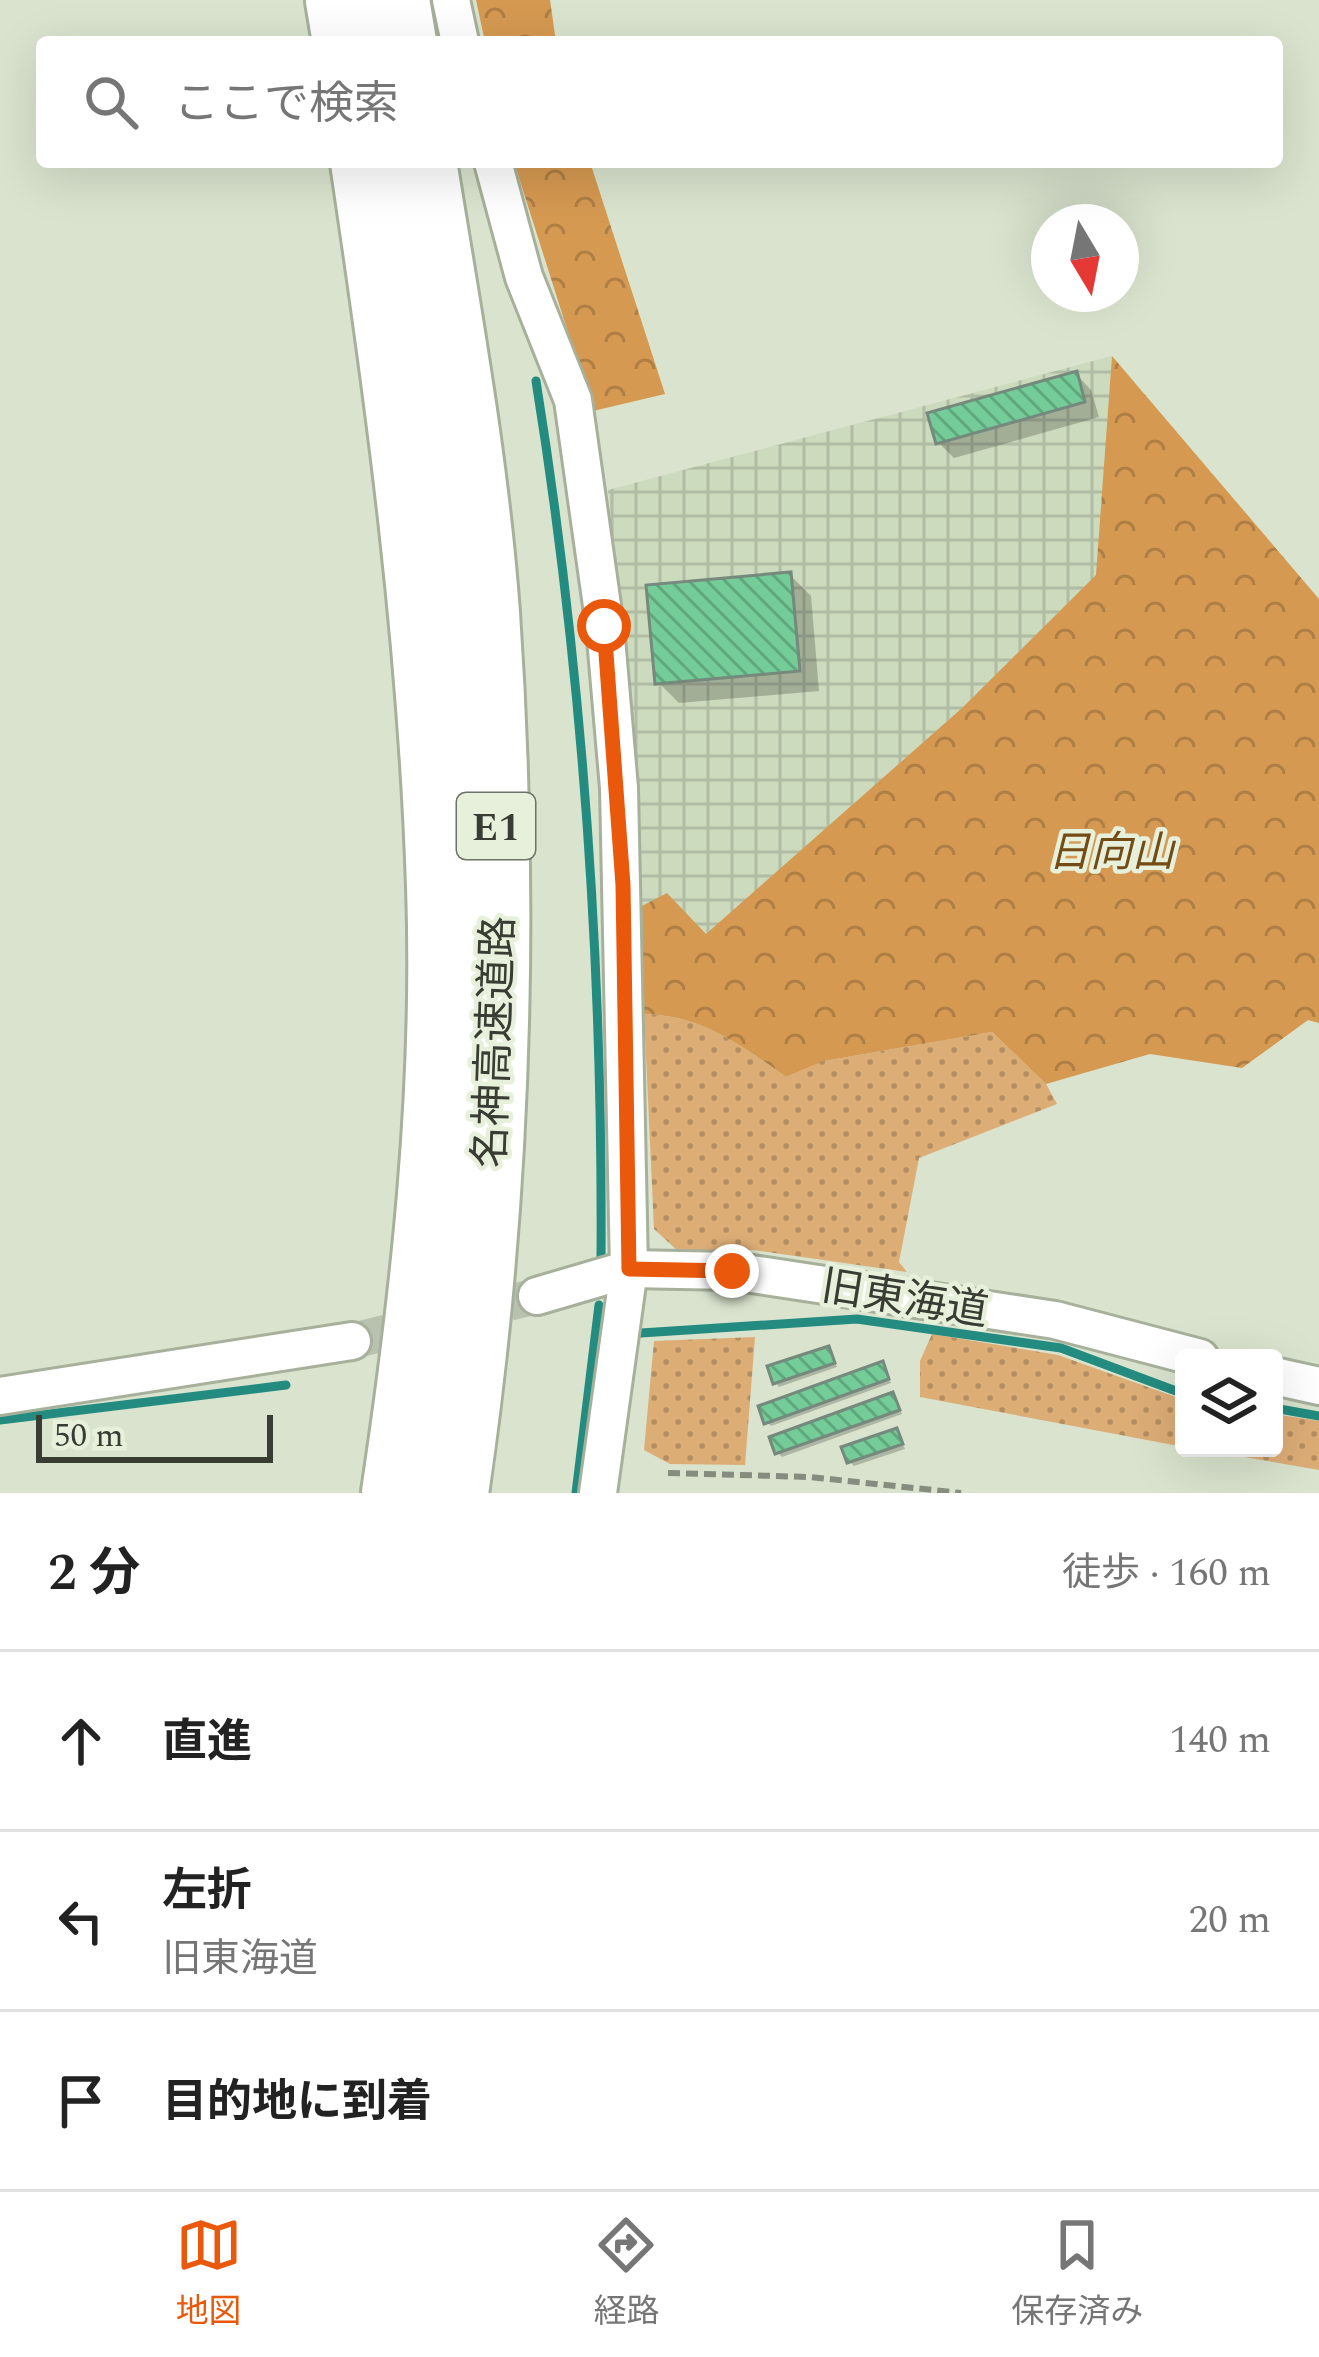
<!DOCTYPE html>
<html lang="ja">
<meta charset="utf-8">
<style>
:root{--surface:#fff;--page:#f6f6f6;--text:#222;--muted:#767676;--line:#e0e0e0;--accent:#ea580c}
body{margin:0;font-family:Spectral,"Noto Sans JP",serif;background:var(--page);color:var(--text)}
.controls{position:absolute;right:36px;bottom:36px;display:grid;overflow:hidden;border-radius:12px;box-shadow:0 12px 48px #0002}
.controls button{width:108px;height:108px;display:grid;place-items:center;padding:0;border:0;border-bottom:3px solid var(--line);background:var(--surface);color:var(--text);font:60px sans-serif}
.compass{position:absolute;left:1031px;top:204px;width:108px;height:108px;border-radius:50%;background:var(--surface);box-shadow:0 12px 48px #0002;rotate:170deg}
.scale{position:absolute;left:36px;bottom:30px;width:237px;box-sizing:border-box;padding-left:12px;border:6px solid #383c33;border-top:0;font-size:33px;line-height:42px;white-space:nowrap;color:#383c33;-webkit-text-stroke:9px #e6f0da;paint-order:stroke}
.stop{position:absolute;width:36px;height:36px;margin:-27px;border:9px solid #ea580c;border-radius:50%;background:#fff}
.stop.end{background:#ea580c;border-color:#fff;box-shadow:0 3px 12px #0008}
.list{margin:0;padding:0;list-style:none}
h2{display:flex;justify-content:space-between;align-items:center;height:156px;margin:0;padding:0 48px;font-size:51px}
h2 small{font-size:39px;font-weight:400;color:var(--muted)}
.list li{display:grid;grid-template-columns:78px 1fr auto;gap:36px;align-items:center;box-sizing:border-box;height:180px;padding:0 48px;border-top:3px solid var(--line)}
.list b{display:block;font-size:45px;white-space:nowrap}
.list p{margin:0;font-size:39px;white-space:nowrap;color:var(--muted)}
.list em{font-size:39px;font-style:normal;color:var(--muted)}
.icon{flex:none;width:66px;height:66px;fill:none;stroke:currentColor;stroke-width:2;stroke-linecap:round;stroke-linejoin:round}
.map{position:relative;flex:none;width:1319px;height:1493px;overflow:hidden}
.search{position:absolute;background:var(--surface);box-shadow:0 12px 48px #0002;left:36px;right:36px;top:36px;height:132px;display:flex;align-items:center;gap:30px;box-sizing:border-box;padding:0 42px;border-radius:12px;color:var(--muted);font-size:45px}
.sheet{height:696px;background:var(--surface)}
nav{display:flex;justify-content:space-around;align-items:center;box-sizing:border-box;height:168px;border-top:3px solid var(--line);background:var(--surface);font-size:33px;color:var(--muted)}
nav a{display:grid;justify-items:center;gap:6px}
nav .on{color:var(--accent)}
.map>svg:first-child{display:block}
.industrial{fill:url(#industrial-grid)}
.grass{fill:url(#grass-dots)}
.forest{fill:url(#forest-crowns)}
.shadow{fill:#0003}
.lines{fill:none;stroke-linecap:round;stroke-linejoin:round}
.stream{stroke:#238b7f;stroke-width:9}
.building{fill:url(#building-back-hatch);stroke:#758a7c;stroke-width:3}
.minor-tunnel{stroke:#b9c2ae;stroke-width:36;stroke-dasharray:36 18;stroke-linecap:butt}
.minor-casing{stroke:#a6b09a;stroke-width:42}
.motorway-casing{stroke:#a6b09a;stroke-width:72}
.path{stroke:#868d7e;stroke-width:6;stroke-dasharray:12 6;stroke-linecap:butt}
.minor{stroke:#fff;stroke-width:36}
.motorway{stroke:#fff;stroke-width:66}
.route{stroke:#ea580c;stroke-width:15}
.labels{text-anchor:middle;stroke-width:9;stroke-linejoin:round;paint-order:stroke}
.shield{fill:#e6f0da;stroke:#6c7265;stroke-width:3}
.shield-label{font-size:39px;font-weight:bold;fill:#383c33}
.park-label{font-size:42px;font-style:italic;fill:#744b15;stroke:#e6f0da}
.street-label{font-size:42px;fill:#383c33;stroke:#e6f0da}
</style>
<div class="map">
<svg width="1319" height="1493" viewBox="0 0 1319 1493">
<defs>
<pattern id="industrial-grid" width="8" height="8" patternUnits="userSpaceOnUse" patternTransform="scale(3)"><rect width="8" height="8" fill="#ccdabd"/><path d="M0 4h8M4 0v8" fill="none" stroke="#b0bca3"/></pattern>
<pattern id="grass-dots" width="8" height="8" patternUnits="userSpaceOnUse" patternTransform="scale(3)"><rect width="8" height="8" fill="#ddad76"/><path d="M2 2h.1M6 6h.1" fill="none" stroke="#b48e61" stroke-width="1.8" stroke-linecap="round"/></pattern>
<pattern id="forest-crowns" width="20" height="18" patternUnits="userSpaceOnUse" patternTransform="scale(3)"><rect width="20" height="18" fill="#d59951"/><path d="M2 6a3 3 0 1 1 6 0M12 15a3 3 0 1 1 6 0" fill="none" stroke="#ae7e44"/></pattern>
<pattern id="building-back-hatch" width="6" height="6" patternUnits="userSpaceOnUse" patternTransform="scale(3)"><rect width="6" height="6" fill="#74cc98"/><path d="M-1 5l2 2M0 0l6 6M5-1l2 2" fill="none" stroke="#60a77d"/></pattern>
</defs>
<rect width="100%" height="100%" fill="#d9e3cd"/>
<path class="industrial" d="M1112 356 1097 575 962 708 706 935 668 894 642 906 638 799 608 490Z"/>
<g class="grass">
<path d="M644 1014C701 1015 741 1045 786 1077L824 1061 992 1032 1046 1084 1057 1104 919 1158 899 1262 907 1272 753 1250 679 1252 654 1229Z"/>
<path d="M932 1334 1058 1355 1184 1400V1447L920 1397V1361Z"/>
<path d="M755 1337 745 1465 670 1464 644 1450 654 1341Z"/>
<path d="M1274 1414 1319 1421V1470L1192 1448H1274Z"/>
</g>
<g class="forest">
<path d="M476 0H550L556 42H485Z"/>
<path d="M514 162H590L665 394 593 411Z"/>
<path d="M1112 356 1319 599V1023L1308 1020 1242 1068 1150 1054 1046 1084 992 1032 824 1061 786 1077C741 1045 701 1015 644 1014L642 906 667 893 706 934 962 708 1096 575Z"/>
</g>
<g class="shadow">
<path d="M1076 374 1091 390 1099 417 954 458 939 443Z"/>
<path d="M790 575 811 596 819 691 679 703 658 682Z"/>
<path d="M828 1349 837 1367 779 1387 775 1382Z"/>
<path d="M882 1365 891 1383 771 1426 767 1422Z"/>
<path d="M893 1395 902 1414 782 1457 778 1453Z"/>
<path d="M896 1431 905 1449 854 1466 850 1462Z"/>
</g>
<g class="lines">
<g class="stream">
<path d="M536 381C583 674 603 964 601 1261"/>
<path d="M641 1333 857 1319 1061 1348 1184 1394"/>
<path d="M1274 1408 1319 1416"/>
<path d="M0 1420 286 1385"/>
<path d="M576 1493 599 1305"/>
</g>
</g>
<g class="building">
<path d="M1077 371 1085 402 936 444 927 413Z"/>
<path d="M791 572 800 671 655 684 646 585Z"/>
<path d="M829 1346 835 1363 773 1384 767 1366Z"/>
<path d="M883 1361 889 1379 764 1424 758 1406Z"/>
<path d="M893 1392 900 1410 775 1454 769 1437Z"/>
<path d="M897 1428 903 1444 847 1463 841 1447Z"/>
</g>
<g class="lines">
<path class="minor-tunnel" d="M352 1341 537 1296"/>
<g class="minor-casing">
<g id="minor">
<path d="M451 0 460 42"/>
<path d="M493 162 524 277 573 400 605 627 619 788 629 1269 598 1493"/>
<path d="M537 1296 629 1269 732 1271 1055 1320 1200 1358"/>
<path d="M1274 1376 1319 1386"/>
<path d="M0 1396 352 1341"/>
</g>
</g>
<g class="motorway-casing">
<g id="motorway">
<path d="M339 0 346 42"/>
<path d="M396 0 403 42"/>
<path d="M364 162C400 402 432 642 440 886 447 1088 425 1293 395 1493"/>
<path d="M423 162C447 311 475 462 486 613 506 907 498 1201 455 1493"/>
</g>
</g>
<path class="path" d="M668 1473 810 1477 961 1493"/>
<use href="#minor" class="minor"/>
<use href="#motorway" class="motorway"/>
</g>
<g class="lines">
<path class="route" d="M604 626 623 885 629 1269 732 1271"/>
</g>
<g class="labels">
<rect class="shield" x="457" y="793" width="78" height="66" rx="9"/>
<g class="shield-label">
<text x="496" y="840">E1</text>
</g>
<g class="park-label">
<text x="1111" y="866">日向山</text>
</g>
<g class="street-label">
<text transform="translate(493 1042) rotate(-88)" y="15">名神高速道路</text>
<text transform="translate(905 1297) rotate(9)" y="15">旧東海道</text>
</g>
</g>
</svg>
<div class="controls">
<button><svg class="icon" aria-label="layers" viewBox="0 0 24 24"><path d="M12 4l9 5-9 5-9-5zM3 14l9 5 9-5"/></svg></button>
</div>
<svg class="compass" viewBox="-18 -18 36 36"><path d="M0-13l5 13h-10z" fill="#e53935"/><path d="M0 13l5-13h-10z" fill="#767676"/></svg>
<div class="scale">50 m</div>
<div class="stop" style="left:604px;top:626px"></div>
<div class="stop end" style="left:732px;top:1271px"></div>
<div class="search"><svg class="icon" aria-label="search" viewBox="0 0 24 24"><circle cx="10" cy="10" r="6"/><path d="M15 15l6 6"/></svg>ここで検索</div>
</div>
<section class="sheet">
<h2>2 分<small>徒歩 · 160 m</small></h2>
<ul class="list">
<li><svg class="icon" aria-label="ahead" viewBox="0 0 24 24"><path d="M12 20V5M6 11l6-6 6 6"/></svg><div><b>直進</b></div><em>140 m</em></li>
<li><svg class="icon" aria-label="left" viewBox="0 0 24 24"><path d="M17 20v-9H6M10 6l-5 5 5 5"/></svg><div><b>左折</b><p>旧東海道</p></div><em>20 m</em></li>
<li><svg class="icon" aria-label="arrive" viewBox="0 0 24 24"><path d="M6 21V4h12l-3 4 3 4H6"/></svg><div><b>目的地に到着</b></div></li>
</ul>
</section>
<nav>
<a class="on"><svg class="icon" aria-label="map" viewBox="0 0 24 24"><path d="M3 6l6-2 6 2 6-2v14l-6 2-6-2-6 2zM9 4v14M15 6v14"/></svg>地図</a>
<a><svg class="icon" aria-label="directions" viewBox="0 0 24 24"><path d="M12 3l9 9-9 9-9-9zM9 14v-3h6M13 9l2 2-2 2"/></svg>経路</a>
<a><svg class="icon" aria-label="saved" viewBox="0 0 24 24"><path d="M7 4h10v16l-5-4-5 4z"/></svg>保存済み</a>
</nav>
